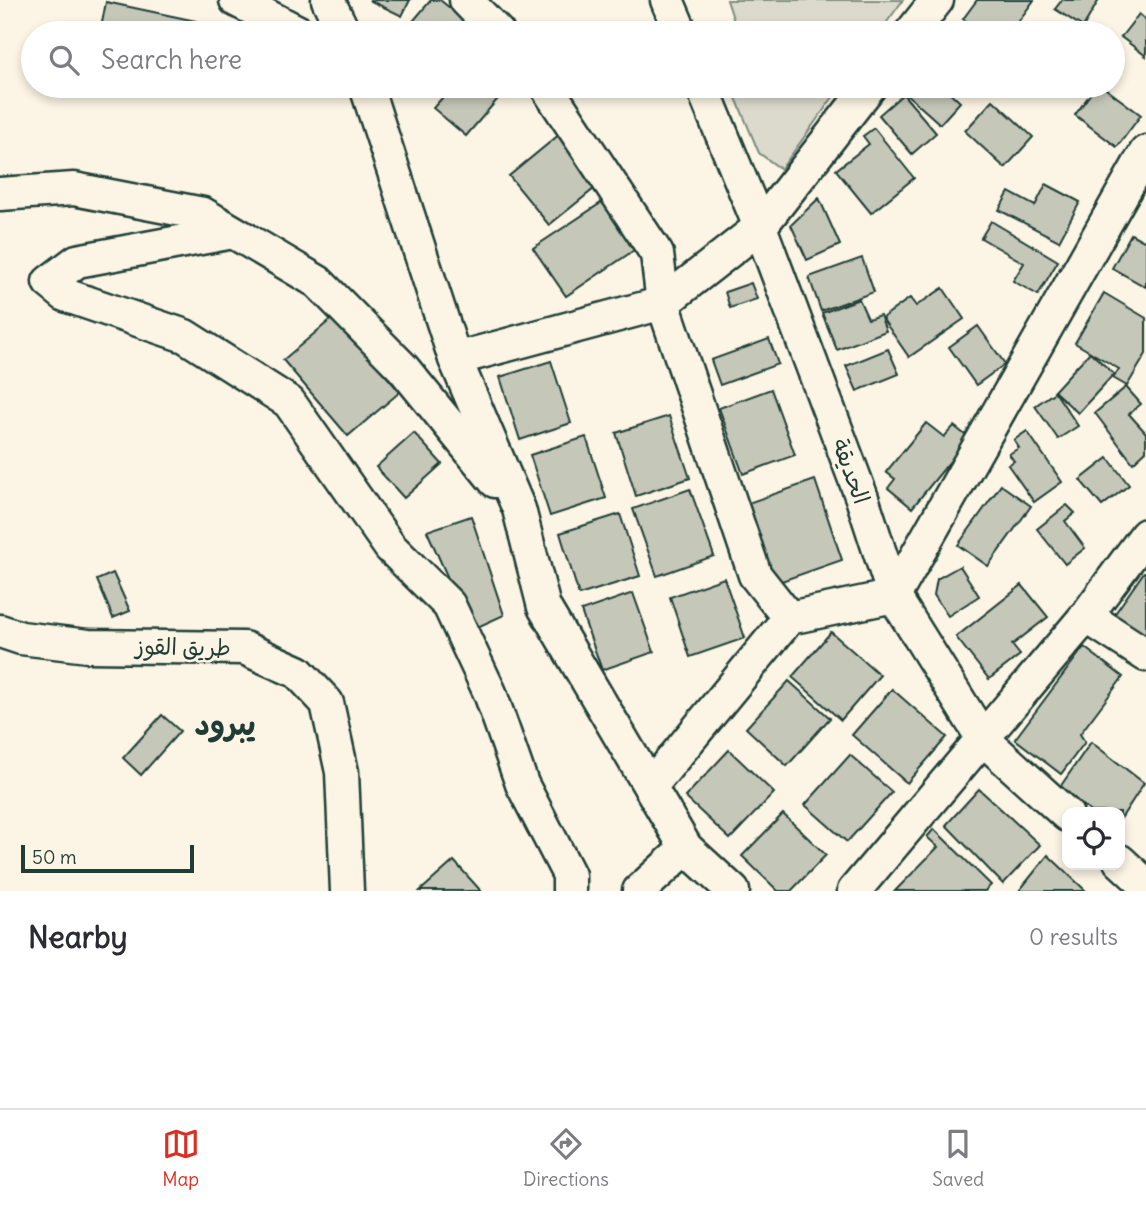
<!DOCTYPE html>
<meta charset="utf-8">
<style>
:root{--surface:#fff;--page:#f7f7f7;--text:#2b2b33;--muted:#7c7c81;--line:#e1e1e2;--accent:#d93025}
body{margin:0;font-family:Delius,"Playpen Sans Arabic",sans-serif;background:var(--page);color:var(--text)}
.controls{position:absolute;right:21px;bottom:21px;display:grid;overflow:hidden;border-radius:14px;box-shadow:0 4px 10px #0003}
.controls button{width:63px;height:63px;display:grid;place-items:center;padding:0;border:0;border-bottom:2px solid var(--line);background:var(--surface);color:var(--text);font:35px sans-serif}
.scale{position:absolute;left:21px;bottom:18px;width:173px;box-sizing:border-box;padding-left:7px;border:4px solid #1f3d34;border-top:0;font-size:19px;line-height:24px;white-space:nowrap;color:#1f3d34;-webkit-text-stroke:5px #fcf5e5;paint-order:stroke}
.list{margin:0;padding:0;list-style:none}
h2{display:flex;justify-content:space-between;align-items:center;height:91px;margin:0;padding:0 28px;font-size:30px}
h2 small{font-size:23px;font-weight:400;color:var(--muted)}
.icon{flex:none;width:38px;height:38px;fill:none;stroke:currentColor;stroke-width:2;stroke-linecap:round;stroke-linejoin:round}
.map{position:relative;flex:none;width:1146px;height:891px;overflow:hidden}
.search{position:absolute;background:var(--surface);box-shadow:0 4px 10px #0003;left:21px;right:21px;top:21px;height:77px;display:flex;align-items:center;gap:18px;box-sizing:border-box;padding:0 24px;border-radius:38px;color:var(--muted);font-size:26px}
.sheet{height:217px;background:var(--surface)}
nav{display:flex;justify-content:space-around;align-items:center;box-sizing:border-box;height:98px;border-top:2px solid var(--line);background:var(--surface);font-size:19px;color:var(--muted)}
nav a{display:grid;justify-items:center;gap:4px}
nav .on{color:var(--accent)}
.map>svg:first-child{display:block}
.green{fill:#dcdacc;stroke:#7e8c80;stroke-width:2}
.building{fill:#c5c7b9;stroke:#1f3d34;stroke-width:2}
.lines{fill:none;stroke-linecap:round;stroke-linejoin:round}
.minor-casing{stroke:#1f3d34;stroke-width:37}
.minor{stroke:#fcf5e5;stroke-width:32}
.labels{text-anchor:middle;stroke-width:5;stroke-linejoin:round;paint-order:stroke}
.street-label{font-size:23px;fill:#1f3d34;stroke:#fcf5e5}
.district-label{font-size:30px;font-weight:bold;fill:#1f3d34;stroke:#fcf5e5}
</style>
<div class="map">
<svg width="1146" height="891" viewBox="0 0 1146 891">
<rect width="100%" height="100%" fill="#fcf5e5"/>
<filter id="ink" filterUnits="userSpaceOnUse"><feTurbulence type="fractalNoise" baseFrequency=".0143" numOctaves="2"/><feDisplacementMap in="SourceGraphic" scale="14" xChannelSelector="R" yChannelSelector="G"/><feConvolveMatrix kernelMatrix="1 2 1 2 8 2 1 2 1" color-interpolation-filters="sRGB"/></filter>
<g filter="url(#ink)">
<g class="green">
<path d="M727 0H903L879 33H738Z"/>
<path d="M731 86H841L781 169 759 153Z"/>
</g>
<g class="building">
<path d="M369 0H410L402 16Z"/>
<path d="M431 0H440L476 29 473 33H403Z"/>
<path d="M977 0H1034L1010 33H983L963 19Z"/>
<path d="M1062 0H1099L1083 27 1055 9Z"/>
<path d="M106 2 196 21 193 33H100Z"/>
<path d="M1139 14 1146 20V56L1121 37Z"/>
<path d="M453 86H509L466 136 433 108Z"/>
<path d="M910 86H943L960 102 940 124 904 92Z"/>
<path d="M1096 86H1102L1141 115 1117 147 1075 115Z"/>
<path d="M903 94 936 133 912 154 879 115Z"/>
<path d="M993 100 1033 137 1005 168 965 131Z"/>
<path d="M874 128 914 178 871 213 836 170 869 144 863 136Z"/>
<path d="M560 134 600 184 549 225 509 176Z"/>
<path d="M1046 184 1080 202 1059 241 999 210 1009 192 1035 206Z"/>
<path d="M819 198 840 245 807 260 791 225Z"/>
<path d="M604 201 636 249 566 296 533 248Z"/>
<path d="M991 221 1058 261 1038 295 1013 281 1024 263 981 238Z"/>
<path d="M1131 234 1146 242V287L1112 268Z"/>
<path d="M862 258 874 292 821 311 809 277Z"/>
<path d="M751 283 757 299 730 308 725 292Z"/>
<path d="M943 288 964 319 909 357 882 318 910 298 916 306Z"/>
<path d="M1104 293 1146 318V354L1127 386 1113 378 1119 369 1075 343Z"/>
<path d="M859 299 868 319 880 315 886 331 837 350 822 313Z"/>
<path d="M335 316 400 392 348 436 283 360Z"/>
<path d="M978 326 1005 364 976 385 949 347Z"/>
<path d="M769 339 778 364 720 385 711 360Z"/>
<path d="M888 349 899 374 857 391 846 366Z"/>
<path d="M1090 352 1114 374 1078 413 1054 391Z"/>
<path d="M551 361 571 423 520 440 500 377Z"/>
<path d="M1126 387 1141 404 1129 414 1146 433V451L1133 463 1095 413Z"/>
<path d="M771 389 795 455 743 474 719 408Z"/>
<path d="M1055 392 1078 426 1058 439 1035 406Z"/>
<path d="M669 416 690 478 636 496 616 433Z"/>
<path d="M926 423 944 437 954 426 969 438 912 508 888 488 895 479 886 472Z"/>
<path d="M1027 431 1062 482 1034 502 1008 465 1014 461 1009 454 1019 448 1014 440Z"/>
<path d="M414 433 442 464 404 498 376 467Z"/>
<path d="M586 437 606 498 550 516 530 455Z"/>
<path d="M1108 458 1129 485 1102 506 1080 480Z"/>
<path d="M815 480 842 560 776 583 748 503Z"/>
<path d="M1001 485 1031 506 988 566 958 545Z"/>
<path d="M690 489 714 556 657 576 633 509Z"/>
<path d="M1067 505 1075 513 1065 521 1085 548 1065 564 1037 529Z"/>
<path d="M620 514 640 576 579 595 560 533Z"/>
<path d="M471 516 504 615 471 630 427 531Z"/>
<path d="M960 566 979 596 948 616 934 595 937 579Z"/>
<path d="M1144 572 1146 573V637L1114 615Z"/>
<path d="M113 573 130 611 113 618 97 580Z"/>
<path d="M724 578 745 638 690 657 670 597Z"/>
<path d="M1022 585 1048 617 1012 645 1020 655 989 679 956 637Z"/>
<path d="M633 593 654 652 602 670 581 611Z"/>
<path d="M831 632 880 675 841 720 792 677Z"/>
<path d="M1084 647 1123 677 1080 734 1085 742 1061 774 1015 739Z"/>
<path d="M789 681 830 718 787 766 746 728Z"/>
<path d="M892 689 947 737 907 783 852 735Z"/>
<path d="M162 715 180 731 141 775 123 758Z"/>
<path d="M1091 742 1144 783 1120 820V812H1091L1060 787Z"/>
<path d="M729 750 774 793 730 839 685 797Z"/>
<path d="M850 755 892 792 847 842 805 805Z"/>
<path d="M979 789 1040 845 1003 884 946 825Z"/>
<path d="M783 814 826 855 791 891H778L742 856Z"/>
<path d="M934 829 991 885 985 891H895L938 847 927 837Z"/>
<path d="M1048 855 1086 891H1019Z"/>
<path d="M454 861 481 891H420Z"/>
</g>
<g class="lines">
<g class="minor-casing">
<g id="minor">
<path d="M236 0 300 33"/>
<path d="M328 0 344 33"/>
<path d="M466 0 498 33"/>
<path d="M667 0 681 33"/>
<path d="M911 33 937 0"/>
<path d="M366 86 455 359 519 509 544 607 686 848 733 891"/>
<path d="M546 86 657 254 663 303 755 575 789 618"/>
<path d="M702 86 760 227 862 498 894 596 983 739 1067 815"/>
<path d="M0 194 74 189 203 214 318 282 403 368 495 481"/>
<path d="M233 232 77 261 49 282 65 295 185 336 289 402 390 547 449 605 490 693 522 784 569 875V891"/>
<path d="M455 359 663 303 760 227 870 86"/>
<path d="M1086 616 1146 655"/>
<path d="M0 631 21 638 88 646 244 648 298 672 327 703 342 772 347 891"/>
<path d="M650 787 789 618 894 596 1146 152"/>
<path d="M1120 861 1146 885"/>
<path d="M639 891 686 848"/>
<path d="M854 891 1086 616 1146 535"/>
</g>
</g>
<use href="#minor" class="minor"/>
</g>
</g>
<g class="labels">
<g class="street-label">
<text transform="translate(851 471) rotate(70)" y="8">الحديقة</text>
<text transform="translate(183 647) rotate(1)" y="8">طريق القوز</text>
</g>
<g class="district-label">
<text x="225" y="735">يبرود</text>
</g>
</g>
</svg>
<div class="controls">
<button><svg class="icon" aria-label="locate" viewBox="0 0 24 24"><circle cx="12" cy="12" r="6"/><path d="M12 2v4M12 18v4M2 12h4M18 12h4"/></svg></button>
</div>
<div class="scale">50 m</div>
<div class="search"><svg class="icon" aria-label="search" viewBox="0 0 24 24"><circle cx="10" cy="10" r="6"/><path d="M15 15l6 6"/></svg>Search here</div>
</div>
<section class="sheet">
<h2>Nearby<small>0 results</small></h2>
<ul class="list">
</ul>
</section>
<nav>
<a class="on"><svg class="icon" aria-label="map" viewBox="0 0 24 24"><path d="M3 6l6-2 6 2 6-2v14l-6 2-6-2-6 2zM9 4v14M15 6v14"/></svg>Map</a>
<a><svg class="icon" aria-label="directions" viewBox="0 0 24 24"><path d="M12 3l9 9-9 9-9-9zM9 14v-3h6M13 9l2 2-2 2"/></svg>Directions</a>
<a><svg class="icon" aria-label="saved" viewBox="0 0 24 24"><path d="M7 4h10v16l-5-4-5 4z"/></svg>Saved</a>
</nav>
